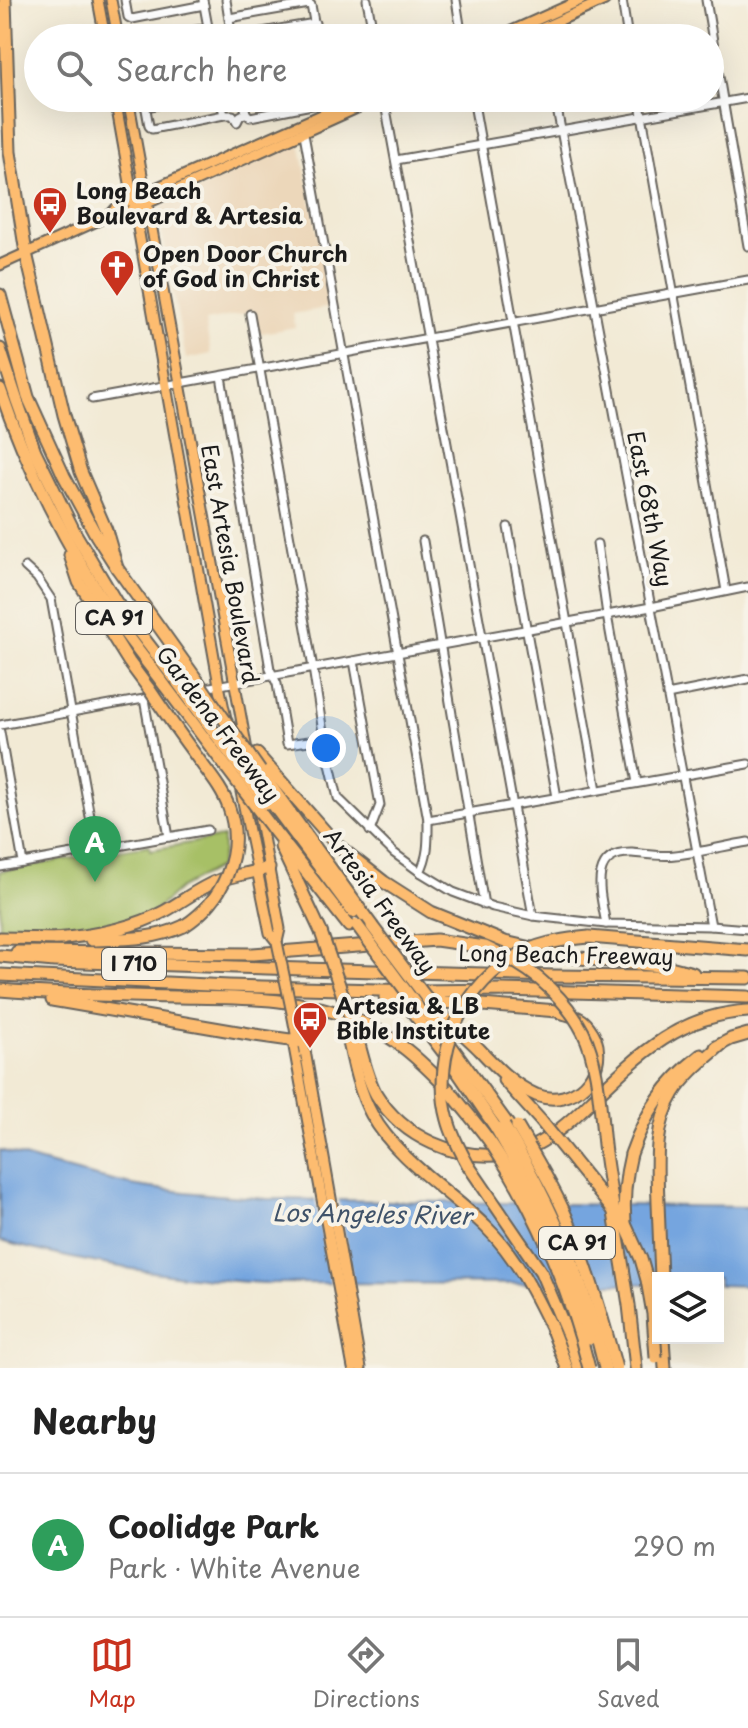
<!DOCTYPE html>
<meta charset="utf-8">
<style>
:root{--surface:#fff;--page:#f2f2f2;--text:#222;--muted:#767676;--line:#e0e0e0;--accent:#c8321e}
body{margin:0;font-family:"Playpen Sans",sans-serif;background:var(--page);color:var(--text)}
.controls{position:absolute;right:24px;bottom:24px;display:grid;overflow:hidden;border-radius:0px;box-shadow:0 8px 32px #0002}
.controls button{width:72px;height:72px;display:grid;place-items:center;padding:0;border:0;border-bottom:2px solid var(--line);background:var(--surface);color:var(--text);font:40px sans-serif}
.you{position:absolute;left:326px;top:748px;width:28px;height:28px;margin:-20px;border:6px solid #fff;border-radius:50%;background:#1a73e8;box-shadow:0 0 0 12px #1a73e833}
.badge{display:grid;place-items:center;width:52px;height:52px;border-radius:50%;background:var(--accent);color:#fff;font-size:26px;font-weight:700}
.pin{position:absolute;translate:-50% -66px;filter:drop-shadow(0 2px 4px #0008)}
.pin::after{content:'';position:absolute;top:42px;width:28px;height:24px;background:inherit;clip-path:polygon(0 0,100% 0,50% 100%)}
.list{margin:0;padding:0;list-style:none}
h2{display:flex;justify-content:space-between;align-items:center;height:104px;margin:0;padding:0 32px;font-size:34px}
h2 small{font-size:26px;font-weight:400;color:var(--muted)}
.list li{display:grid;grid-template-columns:52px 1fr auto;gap:24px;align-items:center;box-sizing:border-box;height:144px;padding:0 32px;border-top:2px solid var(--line)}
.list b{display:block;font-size:30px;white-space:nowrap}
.list p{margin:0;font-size:26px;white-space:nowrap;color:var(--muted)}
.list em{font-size:26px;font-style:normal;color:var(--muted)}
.icon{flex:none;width:44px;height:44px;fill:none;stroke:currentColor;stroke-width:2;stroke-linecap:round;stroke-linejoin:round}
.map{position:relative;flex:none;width:748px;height:1368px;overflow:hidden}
.search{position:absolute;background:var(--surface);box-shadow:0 8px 32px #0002;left:24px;right:24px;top:24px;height:88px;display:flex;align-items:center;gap:20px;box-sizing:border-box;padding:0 28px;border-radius:44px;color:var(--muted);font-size:30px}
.sheet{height:248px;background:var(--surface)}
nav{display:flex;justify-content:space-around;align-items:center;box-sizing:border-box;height:112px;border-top:2px solid var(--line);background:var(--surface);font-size:22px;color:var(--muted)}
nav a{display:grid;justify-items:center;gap:4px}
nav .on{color:var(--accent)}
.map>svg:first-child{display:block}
.built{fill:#ecd7ba}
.green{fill:#a7c066;stroke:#626e41;stroke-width:2}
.water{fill:#75a5df;stroke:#48607e;stroke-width:2}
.pier{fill:#f2ead5}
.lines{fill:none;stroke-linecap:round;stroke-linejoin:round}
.minor-casing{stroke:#67645d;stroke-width:11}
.major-casing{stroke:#67645d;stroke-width:13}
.highway-casing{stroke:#67645d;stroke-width:15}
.minor{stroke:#fff;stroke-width:7}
.major{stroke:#fdbc70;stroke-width:9}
.highway{stroke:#fdbc70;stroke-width:11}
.major-bridge-casing{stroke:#67645d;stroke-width:13;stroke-linecap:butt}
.highway-bridge-casing{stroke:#67645d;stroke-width:15;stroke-linecap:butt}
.major-bridge{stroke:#fdbc70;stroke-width:9}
.highway-bridge{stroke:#fdbc70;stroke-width:11}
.labels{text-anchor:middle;stroke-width:8;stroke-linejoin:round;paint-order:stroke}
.shield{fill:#f7f3e8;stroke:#5e5c59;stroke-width:2}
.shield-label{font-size:20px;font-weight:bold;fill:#1c1c1c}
.poi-label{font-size:22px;font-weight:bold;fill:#1c1c1c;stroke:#f7f3e8;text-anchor:start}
.street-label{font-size:22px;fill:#1c1c1c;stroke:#f7f3e8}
.water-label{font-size:24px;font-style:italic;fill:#40536a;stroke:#f7f3e8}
</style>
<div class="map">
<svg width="748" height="1368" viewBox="0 0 748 1368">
<rect width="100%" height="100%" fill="#f7f3e8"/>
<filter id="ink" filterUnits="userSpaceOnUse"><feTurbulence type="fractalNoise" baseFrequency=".0125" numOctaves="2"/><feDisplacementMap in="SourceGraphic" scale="16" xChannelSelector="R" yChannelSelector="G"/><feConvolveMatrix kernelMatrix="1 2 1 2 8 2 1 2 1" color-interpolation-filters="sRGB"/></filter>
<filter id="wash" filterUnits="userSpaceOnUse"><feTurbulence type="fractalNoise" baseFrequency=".006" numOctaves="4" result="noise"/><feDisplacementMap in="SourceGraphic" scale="32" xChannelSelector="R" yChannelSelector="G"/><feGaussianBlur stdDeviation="1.8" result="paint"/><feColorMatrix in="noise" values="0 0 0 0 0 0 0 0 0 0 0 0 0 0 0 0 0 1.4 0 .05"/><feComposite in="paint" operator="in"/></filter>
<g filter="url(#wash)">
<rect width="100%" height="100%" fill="#f2ead5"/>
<path class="built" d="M300 142 331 307 293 314 295 327 257 334 252 312 205 321 211 354 186 359 158 214 163 206Z"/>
<path class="green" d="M223 837V852L219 867 180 888 151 914 124 925 84 932 0 931V871L149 845 150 850Z"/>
<path class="water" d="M0 1150C43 1163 87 1176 132 1185 176 1193 222 1195 267 1199L748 1207V1286L718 1285V1278H658V1284L264 1283C174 1278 87 1264 0 1241Z"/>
<path class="pier" d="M315 1197H338L354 1287H331Z"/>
</g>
<g filter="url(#ink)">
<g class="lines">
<g class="minor-casing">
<g id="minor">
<path d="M125 0 128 17 132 19 204 5"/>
<path d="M203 0 210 38"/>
<path d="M226 0 232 38"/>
<path d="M367 0 374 38"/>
<path d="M456 0 462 38"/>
<path d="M622 0 628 38"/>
<path d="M706 0 748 246"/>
<path d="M229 18 309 4 311 5 317 38"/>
<path d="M232 37 315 23"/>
<path d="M152 38 208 28"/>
<path d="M144 98 149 126 152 129 224 115H233L237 122 240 116 246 113 250 117 317 104 332 98"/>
<path d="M220 98 224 115"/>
<path d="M243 98 246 113"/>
<path d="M384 98 533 916"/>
<path d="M473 98 597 790"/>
<path d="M555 98 711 926"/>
<path d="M639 98 726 591"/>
<path d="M145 107 196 98"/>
<path d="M304 134 428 820C428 839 429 855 420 872"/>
<path d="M396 160 748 98"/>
<path d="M250 314 313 668 324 739 338 798 394 853 420 872 453 892 493 907 533 916 606 924 711 926 748 929"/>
<path d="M221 376 270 669 277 684 287 744 324 739"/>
<path d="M92 399 748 280"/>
<path d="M508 527 557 797"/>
<path d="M423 541 484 905"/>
<path d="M597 544 607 615 637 783"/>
<path d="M25 567 37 578 51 599 96 850"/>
<path d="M354 661 380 805 370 831"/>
<path d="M667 695 748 679"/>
<path d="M144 699 169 837"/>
<path d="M0 725 651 607 748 587"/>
<path d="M0 732 23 863"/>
<path d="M428 820 748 764"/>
<path d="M0 867 208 830"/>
<path d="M606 924C601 896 587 852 632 853 646 854 661 857 675 855 699 853 724 846 748 842"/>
</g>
</g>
<g class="major-casing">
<g id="major">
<path d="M98 0 105 38"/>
<path d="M111 0 118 38"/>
<path d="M496 38 581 0"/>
<path d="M520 38 605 0"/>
<path d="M115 98 219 685 234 757"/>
<path d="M128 98 253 783"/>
<path d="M110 215H121L379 98"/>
<path d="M0 265 110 215 118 206 133 198 360 98"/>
<path d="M240 787 270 933 277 942"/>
<path d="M258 810 280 929 277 942"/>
<path d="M292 1013 297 1039 304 1045 361 1368"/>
<path d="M297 1039 294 1047 353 1368"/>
</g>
</g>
<g class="highway-casing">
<g id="highway">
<path d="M5 0 10 152 26 253 64 415 81 472 106 530 117 568"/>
<path d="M0 295 28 397 64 476 96 535 117 568 197 680"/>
<path d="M0 349 17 401 35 451 75 533 116 602 178 683"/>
<path d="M0 389C26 466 68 549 113 616 129 640 148 663 165 686"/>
<path d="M70 555 79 582 129 662 149 689"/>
<path d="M257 754 337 845 384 882 431 912 505 942 570 957 670 967 693 973"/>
<path d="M260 771 372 926"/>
<path d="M265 794 353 912"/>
<path d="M272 828 349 926"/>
<path d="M281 847 321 932"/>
<path d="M589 937 748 950"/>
<path d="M0 938 62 939"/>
<path d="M55 939C91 936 132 929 165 911 183 901 200 887 220 880 236 875 253 872 269 868"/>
<path d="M91 940C123 939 154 940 184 926"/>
<path d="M17 952 253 954 436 940 485 947 505 957"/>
<path d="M0 956 54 961 267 968 552 976 748 978"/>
<path d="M0 975 229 986 417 991 503 990 748 997"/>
<path d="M0 990C59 995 118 996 177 997 237 998 299 996 357 1020 394 1035 421 1061 448 1089"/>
<path d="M385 997 557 1011C564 1014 573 1015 580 1019 586 1022 592 1031 595 1038 608 1074 573 1109 536 1095 513 1085 496 1067 479 1049 465 1035 449 1021 434 1008"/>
<path d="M52 1000 255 1035 290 1040 297 1039"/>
<path d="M408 1006 453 1065 496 1128"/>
<path d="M423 1007 509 1126"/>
<path d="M347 1033C353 1060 358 1090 372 1115 397 1160 450 1191 486 1227 516 1256 534 1293 552 1330"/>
<path d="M356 1034C362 1053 366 1076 376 1094 403 1138 456 1161 507 1154"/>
<path d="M716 1047 731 1039 748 1034"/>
<path d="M504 1080 541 1121"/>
<path d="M523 1151C551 1139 571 1121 592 1100 639 1055 679 1015 748 1011"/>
<path d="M631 1154C646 1111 665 1083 701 1055"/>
<path d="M468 1165 541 1272 570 1340 579 1368"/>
<path d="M661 1278C660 1253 659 1228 658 1203 657 1165 653 1127 674 1093 686 1074 705 1059 722 1044"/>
<path d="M629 1305 636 1368"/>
<path d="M550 1324 567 1368"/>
<path d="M663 1338 665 1368"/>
</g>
</g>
<use href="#minor" class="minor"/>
<use href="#major" class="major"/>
<use href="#highway" class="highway"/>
<g class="major-bridge-casing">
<path id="major-bridge" d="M277 942 292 1013"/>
</g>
<g class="highway-bridge-casing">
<g id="highway-bridge">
<path d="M197 680 260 771"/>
<path d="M178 683 267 804"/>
<path d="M165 686 272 828"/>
<path d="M149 689C165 713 182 737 199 760 210 775 223 790 229 808 245 853 223 901 184 926"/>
<path d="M357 925 417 1006"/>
<path d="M372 926 434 1008"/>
<path d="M321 932 356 1034"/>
<path d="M505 957C537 972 567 1001 583 1032 600 1066 600 1115 605 1153 612 1204 621 1254 629 1305"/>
<path d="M451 1092C464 1110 480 1127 493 1146 537 1212 570 1291 589 1368"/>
<path d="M541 1121 626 1226 641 1259 647 1280 653 1314 656 1358"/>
<path d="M504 1126C551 1202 584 1281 605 1368"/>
<path d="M517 1126C534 1155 552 1184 565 1214 587 1264 602 1316 616 1368"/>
<path d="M496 1128C537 1198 567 1260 589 1339"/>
<path d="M468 1165C460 1150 452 1136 448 1120 430 1055 463 981 524 952 544 942 567 939 589 937"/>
<path d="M625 1224C623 1199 625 1178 631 1154"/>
</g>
</g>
<use href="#major-bridge" class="major-bridge"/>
<use href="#highway-bridge" class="highway-bridge"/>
</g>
</g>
<defs>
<g id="bus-pin" transform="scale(1.8)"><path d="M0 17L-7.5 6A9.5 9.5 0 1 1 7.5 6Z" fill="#c8321e" stroke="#f7f3e8"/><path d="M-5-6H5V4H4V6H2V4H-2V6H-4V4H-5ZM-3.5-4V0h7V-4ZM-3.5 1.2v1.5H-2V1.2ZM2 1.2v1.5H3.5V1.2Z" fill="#fff"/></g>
<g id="church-pin" transform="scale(1.8)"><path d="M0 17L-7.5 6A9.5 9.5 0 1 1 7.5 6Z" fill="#c8321e" stroke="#f7f3e8"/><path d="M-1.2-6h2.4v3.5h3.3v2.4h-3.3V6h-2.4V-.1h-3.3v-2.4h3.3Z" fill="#fff"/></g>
</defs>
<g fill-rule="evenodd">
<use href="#bus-pin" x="50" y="204"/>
<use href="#church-pin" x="117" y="267"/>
<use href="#bus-pin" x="310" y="1019"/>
</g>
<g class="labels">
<g class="shield">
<rect x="76" y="602" width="76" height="32" rx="6"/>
<rect x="102" y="948" width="64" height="32" rx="6"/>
<rect x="539" y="1227" width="76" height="32" rx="6"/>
</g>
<g class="shield-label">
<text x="114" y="625">CA 91</text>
<text x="134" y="971">I 710</text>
<text x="577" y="1250">CA 91</text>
</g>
<g class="poi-label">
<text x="76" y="199">Long Beach<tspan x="76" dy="25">Boulevard &amp; Artesia</tspan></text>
<text x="143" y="262">Open Door Church<tspan x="143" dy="25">of God in Christ</tspan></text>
<text x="336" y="1014">Artesia &amp; LB<tspan x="336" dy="25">Bible Institute</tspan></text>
</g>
<g class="street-label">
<text transform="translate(650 509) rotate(79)" y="8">East 68th Way</text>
<text transform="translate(230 564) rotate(80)" y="8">East Artesia Boulevard</text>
<text transform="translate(218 724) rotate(53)" y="8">Gardena Freeway</text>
<text transform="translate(380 901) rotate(54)" y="8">Artesia Freeway</text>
<text transform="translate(566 955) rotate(1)" y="8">Long Beach Freeway</text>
</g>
<g class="water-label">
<text transform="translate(372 1215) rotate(1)" y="8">Los Angeles River</text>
</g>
</g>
</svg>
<div class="controls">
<button><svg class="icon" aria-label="layers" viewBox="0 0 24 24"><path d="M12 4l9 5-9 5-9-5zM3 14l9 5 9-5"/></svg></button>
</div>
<div class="you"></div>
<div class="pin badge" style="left:95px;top:882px;background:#2e9e5b">A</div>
<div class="search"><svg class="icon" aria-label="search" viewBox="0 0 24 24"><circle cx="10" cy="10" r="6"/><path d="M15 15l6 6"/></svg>Search here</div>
</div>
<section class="sheet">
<h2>Nearby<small></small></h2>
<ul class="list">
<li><span class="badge" style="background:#2e9e5b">A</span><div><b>Coolidge Park</b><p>Park · White Avenue</p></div><em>290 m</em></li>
</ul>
</section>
<nav>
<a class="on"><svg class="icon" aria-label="map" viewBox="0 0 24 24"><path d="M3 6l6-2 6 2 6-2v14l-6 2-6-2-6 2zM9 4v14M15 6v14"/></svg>Map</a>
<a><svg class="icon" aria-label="directions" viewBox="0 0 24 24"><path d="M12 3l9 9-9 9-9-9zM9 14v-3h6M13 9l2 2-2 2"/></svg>Directions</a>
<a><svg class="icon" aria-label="saved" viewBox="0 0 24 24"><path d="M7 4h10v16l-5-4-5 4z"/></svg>Saved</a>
</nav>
